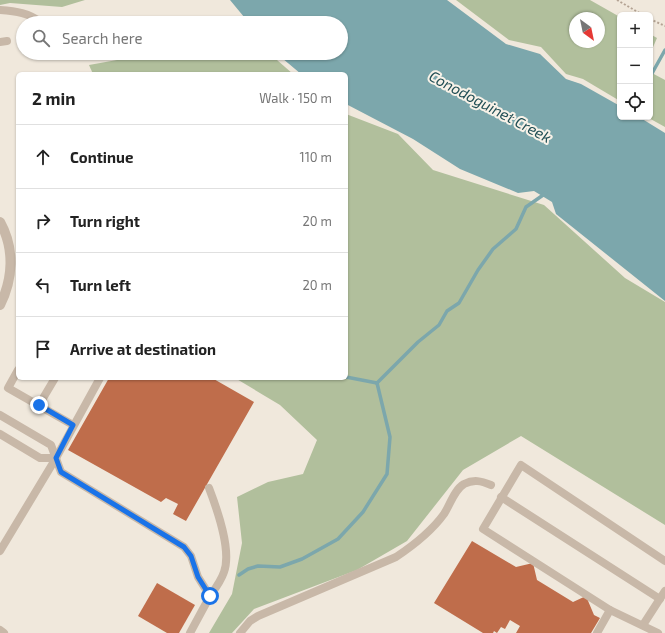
<!DOCTYPE html>
<meta charset="utf-8">
<style>
:root{--surface:#fff;--page:#f6f6f6;--text:#222;--muted:#767676;--line:#e0e0e0}
body{margin:0;font-family:"Exo 2",sans-serif;background:var(--page);color:var(--text)}
.controls{position:absolute;right:12px;top:12px;display:grid;overflow:hidden;border-radius:6px;box-shadow:0 1px 3px #0004}
.controls button{width:36px;height:36px;display:grid;place-items:center;padding:0;border:0;border-bottom:1px solid var(--line);background:var(--surface);color:var(--text);font:20px sans-serif}
.compass{position:absolute;left:569px;top:12px;width:36px;height:36px;border-radius:50%;background:var(--surface);box-shadow:0 1px 3px #0004;rotate:147deg}
.stop{position:absolute;width:12px;height:12px;margin:-9px;border:3px solid #1a73e8;border-radius:50%;background:#fff}
.stop.end{background:#1a73e8;border-color:#fff;box-shadow:0 1px 4px #0008}
.list{margin:0;padding:0;list-style:none}
h2{display:flex;justify-content:space-between;align-items:center;height:52px;margin:0;padding:0 16px;font-size:17px}
h2 small{font-size:13px;font-weight:400;color:var(--muted)}
.list li{display:grid;grid-template-columns:26px 1fr auto;gap:12px;align-items:center;box-sizing:border-box;height:64px;padding:0 16px;border-top:1px solid var(--line)}
.list b{display:block;font-size:15px;white-space:nowrap}
.list em{font-size:13px;font-style:normal;color:var(--muted)}
.icon{flex:none;width:22px;height:22px;fill:none;stroke:currentColor;stroke-width:2;stroke-linecap:round;stroke-linejoin:round}
.map{position:relative;flex:none;width:665px;height:633px;overflow:hidden}
.search{position:absolute;background:var(--surface);box-shadow:0 1px 3px #0004;left:16px;top:16px;width:332px;height:44px;display:flex;align-items:center;gap:10px;box-sizing:border-box;padding:0 14px;border-radius:22px;color:var(--muted);font-size:15px}
.panel{position:absolute;background:var(--surface);box-shadow:0 1px 3px #0004;left:16px;top:72px;width:332px;height:308px;border-radius:6px}
.map>svg:first-child{display:block}
.green{fill:#b1bf9c;fill-rule:evenodd}
.water{fill:#7ca7ac}
.lines{fill:none;stroke-linecap:round;stroke-linejoin:round}
.stream{stroke:#7ca7ac;stroke-width:3.5}
.building{fill:#bf6d4b}
.path{stroke:#b3a293;stroke-width:2;stroke-dasharray:2 2;stroke-linecap:butt}
.service{stroke:#c8b8a8;stroke-width:8}
.minor{stroke:#c8b8a8;stroke-width:10}
.route{stroke:#1a73e8;stroke-width:5}
.labels{text-anchor:middle;stroke-width:4;stroke-linejoin:round;paint-order:stroke}
.water-label{font-size:15px;font-style:italic;fill:#204e54;stroke:#f8f2e8}
</style>
<div class="map">
<svg width="665" height="633" viewBox="0 0 665 633">
<rect width="100%" height="100%" fill="#f0e8dc"/>
<g class="green">
<path d="M0 0H85L62 7 10 3 0 5Z"/>
<path d="M456 0H590L620 17V101L583 79 566 74 541 47 509 40ZM575 18H599V42H575Z"/>
<path d="M650 34 657 38 650 54Z"/>
<path d="M156 53H269L293 74H93L89 65Z"/>
<path d="M650 72 665 80V127L647 117H650Z"/>
<path d="M346 114 398 134 433 170 544 205 625 278 665 302V525L521 436 463 470 407 541 357 570 254 609 232 633H209L232 594 242 543 237 497 268 482 303 474 317 440 280 405 235 378H346Z"/>
</g>
<path class="water" d="M230 0H447L506 44 540 54 566 79 581 84 620 106V117H639L665 133V301L556 214 552 202 534 191 518 193 460 169 413 139 346 104V74H301L276 53H341V23H249Z"/>
<g class="lines">
<g class="stream">
<path d="M650 77 665 50"/>
<path d="M346 377 377 383"/>
<path d="M377 383 418 342 439 325 447 311 459 303 478 270 493 249 516 229 526 207 546 193"/>
<path d="M239 575 248 569 258 566 280 567 302 559 338 539 363 512 387 474 390 437 377 383"/>
</g>
</g>
<g class="building">
<path d="M109 378H212L254 402 186 521 173 514 178 504 166 498 161 502 68 450Z"/>
<path d="M472 541 516 567 533 563 537 580 573 602 586 596 594 615 600 618 591 633H516L520 626 510 620 505 629 501 627 497 633 494 631 493 633H483L434 603Z"/>
<path d="M157 583 195 605 179 633H167L138 616Z"/>
</g>
<g class="lines">
<g class="path">
<path d="M617 0 643 15"/>
<path d="M650 19 665 26"/>
</g>
<g class="service">
<path d="M0 10C16 11 29 13 42 23"/>
<path d="M0 42 7 41"/>
<path d="M18 370 8 388 73 425"/>
<path d="M39 405 55 378"/>
<path d="M0 415 51 445 61 472 184 547 191 556 198 577 210 596 190 633"/>
<path d="M0 434 40 458H56"/>
<path d="M209 488C217 509 232 550 224 572 221 581 215 589 210 596"/>
<path d="M501 497 660 599"/>
<path d="M0 551 56 458 100 378"/>
<path d="M643 625 665 591"/>
<path d="M0 630 4 633"/>
<path d="M240 633 250 621 258 616 396 557C414 545 431 532 444 514 450 505 454 490 464 484 474 479 481 481 491 485"/>
<path d="M597 633 610 610"/>
<path d="M658 633 610 610 483 529 521 465 665 561"/>
</g>
<path class="minor" d="M0 222C15 249 13 279 0 305"/>
</g>
<g class="lines">
<path class="route" d="M39 405 73 425 56 458 61 472 184 547 191 556 198 577 210 596"/>
</g>
<g class="labels">
<g class="water-label">
<text transform="translate(490 107) rotate(28)" y="5">Conodoguinet Creek</text>
</g>
</g>
</svg>
<div class="controls">
<button>+</button>
<button>−</button>
<button><svg class="icon" aria-label="locate" viewBox="0 0 24 24"><circle cx="12" cy="12" r="6"/><path d="M12 2v4M12 18v4M2 12h4M18 12h4"/></svg></button>
</div>
<svg class="compass" viewBox="-18 -18 36 36"><path d="M0-13l5 13h-10z" fill="#e53935"/><path d="M0 13l5-13h-10z" fill="#767676"/></svg>
<div class="stop" style="left:210px;top:596px"></div>
<div class="stop end" style="left:39px;top:405px"></div>
<div class="search"><svg class="icon" aria-label="search" viewBox="0 0 24 24"><circle cx="10" cy="10" r="6"/><path d="M15 15l6 6"/></svg>Search here</div>
<section class="panel">
<h2>2 min<small>Walk · 150 m</small></h2>
<ul class="list">
<li><svg class="icon" aria-label="ahead" viewBox="0 0 24 24"><path d="M12 20V5M6 11l6-6 6 6"/></svg><div><b>Continue</b></div><em>110 m</em></li>
<li><svg class="icon" aria-label="right" viewBox="0 0 24 24"><path d="M7 20v-9h11M14 6l5 5-5 5"/></svg><div><b>Turn right</b></div><em>20 m</em></li>
<li><svg class="icon" aria-label="left" viewBox="0 0 24 24"><path d="M17 20v-9H6M10 6l-5 5 5 5"/></svg><div><b>Turn left</b></div><em>20 m</em></li>
<li><svg class="icon" aria-label="arrive" viewBox="0 0 24 24"><path d="M6 21V4h12l-3 4 3 4H6"/></svg><div><b>Arrive at destination</b></div></li>
</ul>
</section>
</div>
